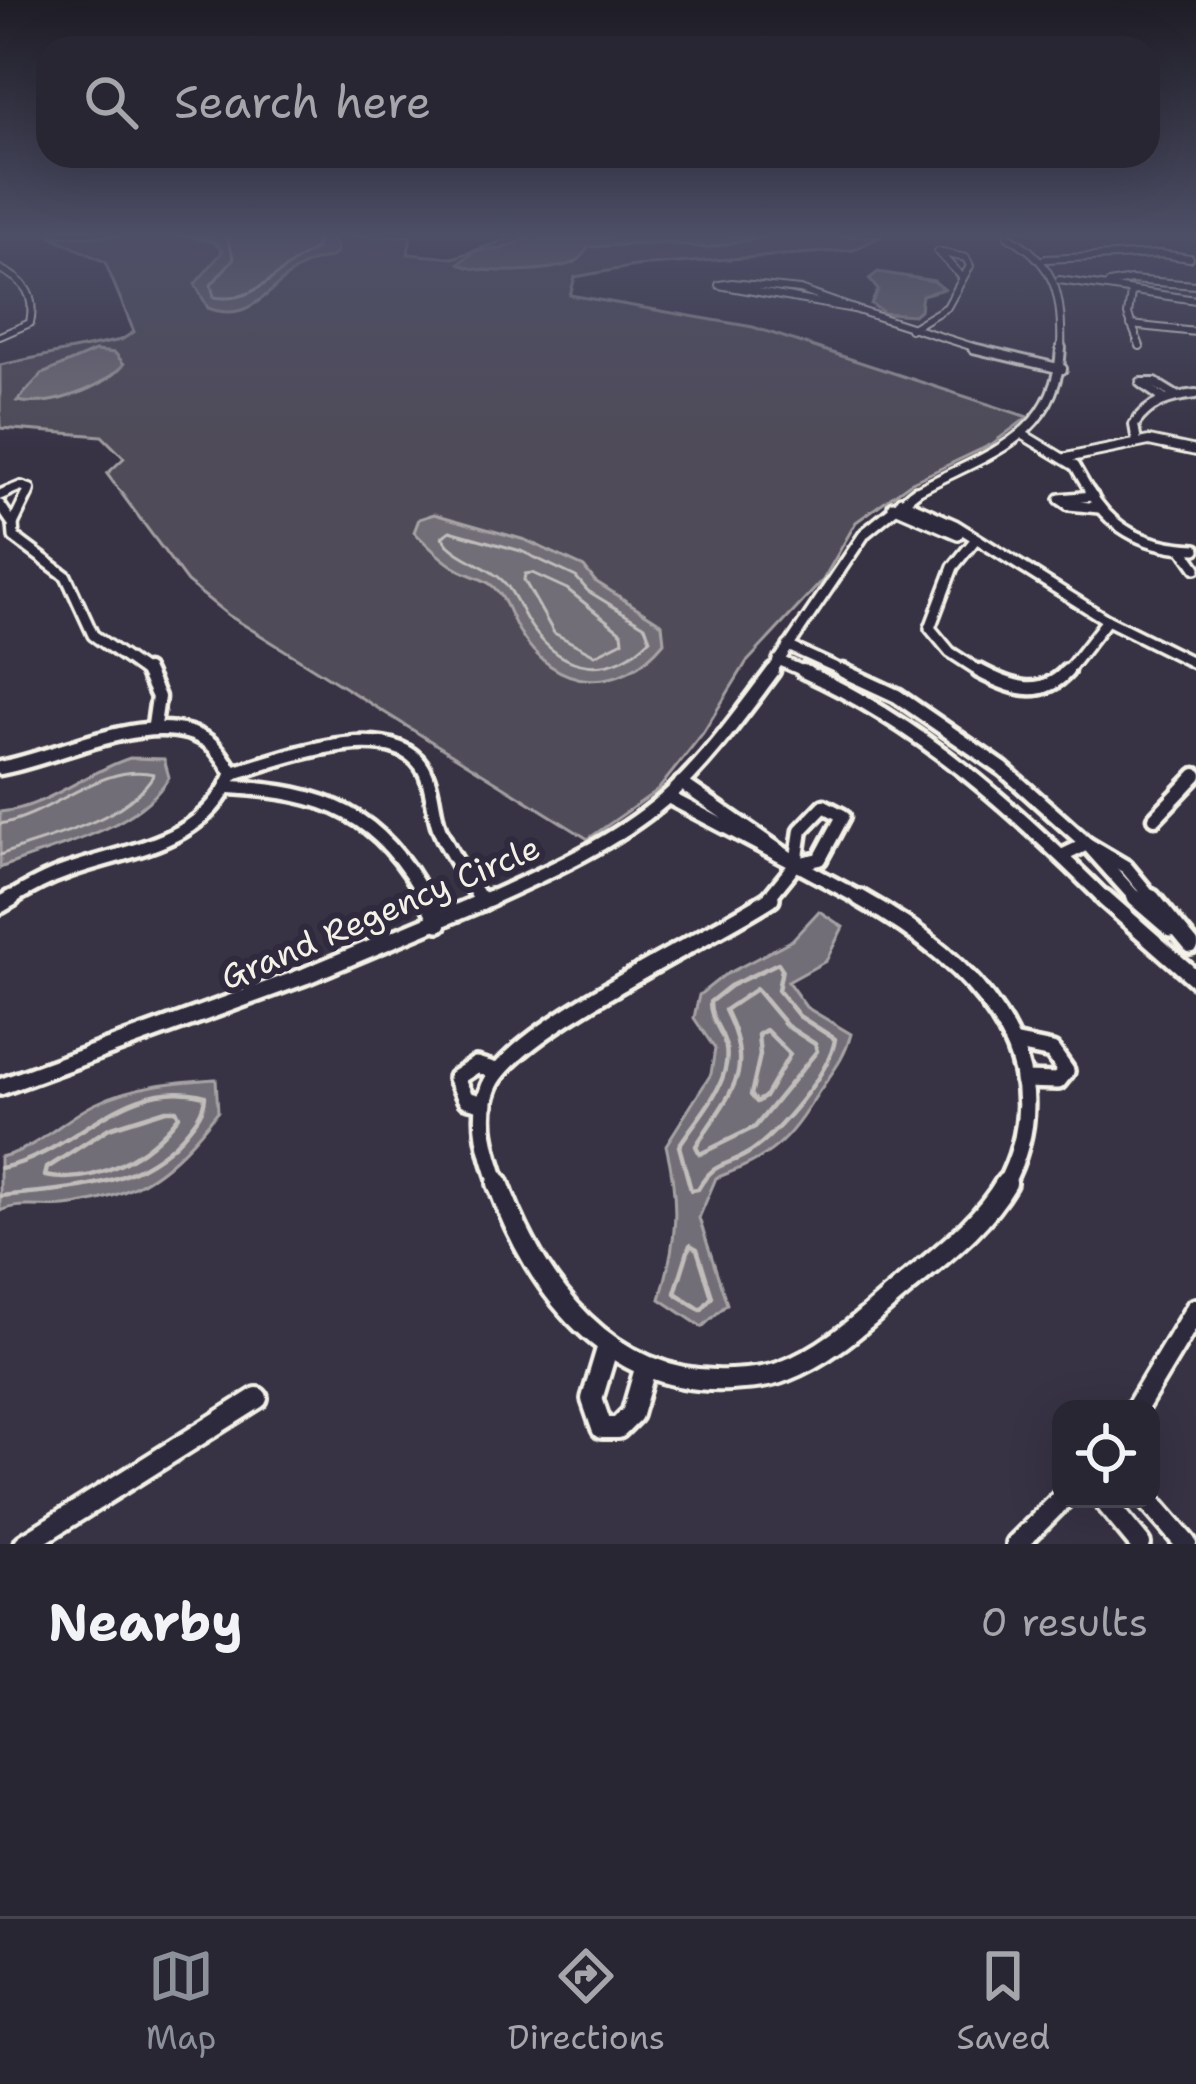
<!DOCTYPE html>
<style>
:root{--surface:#292633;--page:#312e3b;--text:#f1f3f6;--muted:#a5a5ac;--line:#45434e;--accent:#8c9099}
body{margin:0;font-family:"Shantell Sans",sans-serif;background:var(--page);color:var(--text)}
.controls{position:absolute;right:36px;bottom:36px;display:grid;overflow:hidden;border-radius:24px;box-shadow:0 12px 48px #0002}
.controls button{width:108px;height:108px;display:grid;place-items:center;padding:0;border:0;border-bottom:3px solid var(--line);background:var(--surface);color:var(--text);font:60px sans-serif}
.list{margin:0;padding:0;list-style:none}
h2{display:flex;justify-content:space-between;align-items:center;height:156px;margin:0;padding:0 48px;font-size:51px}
h2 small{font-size:39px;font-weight:400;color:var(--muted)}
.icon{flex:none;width:66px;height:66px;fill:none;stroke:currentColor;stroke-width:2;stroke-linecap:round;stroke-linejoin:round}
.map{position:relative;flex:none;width:1196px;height:1544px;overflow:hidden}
.search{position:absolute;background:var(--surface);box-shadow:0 12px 48px #0002;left:36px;right:36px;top:36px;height:132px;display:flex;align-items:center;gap:30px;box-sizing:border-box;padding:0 42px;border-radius:36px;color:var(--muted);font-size:45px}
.sheet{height:372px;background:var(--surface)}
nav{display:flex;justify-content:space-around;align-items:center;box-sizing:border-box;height:168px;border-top:3px solid var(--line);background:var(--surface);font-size:33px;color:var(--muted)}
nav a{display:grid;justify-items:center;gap:6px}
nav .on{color:var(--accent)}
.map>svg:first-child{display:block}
.green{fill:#504b59;stroke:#a29ea0;stroke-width:3}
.water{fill:#726e77;stroke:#a6a2a4;stroke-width:3}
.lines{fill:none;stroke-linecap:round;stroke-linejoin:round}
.shore-far1{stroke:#c0bdbb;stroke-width:3}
.shore{stroke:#c0bdbb;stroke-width:4.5}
.minor-far5-casing{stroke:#f4f1e8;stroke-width:10}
.minor-far4-casing{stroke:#f4f1e8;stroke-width:14}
.minor-far3-casing{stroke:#f4f1e8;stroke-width:16}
.minor-far2-casing{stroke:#f4f1e8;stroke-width:21}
.minor-far1-casing{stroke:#f4f1e8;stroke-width:24}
.minor-casing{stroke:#f4f1e8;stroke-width:28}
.minor-far5{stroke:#2f2a3d;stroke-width:6}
.minor-far4{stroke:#2f2a3d;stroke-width:8}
.minor-far3{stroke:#2f2a3d;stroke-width:9}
.minor-far2{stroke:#2f2a3d;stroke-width:12}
.minor-far1{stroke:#2f2a3d;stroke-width:15}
.minor{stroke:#2f2a3d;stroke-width:20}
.labels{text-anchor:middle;stroke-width:12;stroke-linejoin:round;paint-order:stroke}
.street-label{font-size:33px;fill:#f4f1e8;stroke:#2f2a3d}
</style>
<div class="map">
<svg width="1196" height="1544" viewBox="0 0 1196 1544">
<rect width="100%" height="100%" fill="#373244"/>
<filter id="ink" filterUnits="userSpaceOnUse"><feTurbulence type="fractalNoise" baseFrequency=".00833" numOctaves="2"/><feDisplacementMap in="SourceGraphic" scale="24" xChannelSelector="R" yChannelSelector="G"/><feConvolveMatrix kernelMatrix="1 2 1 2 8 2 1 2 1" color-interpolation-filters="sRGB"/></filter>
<g filter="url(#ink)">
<path class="green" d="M50 236H411L408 254 453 258 517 236H882L853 250 635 266 575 277 570 295 753 327 1028 417 992 444 910 483 856 522 823 580 746 663 703 733 658 790 588 839 228 615 187 582 107 474 124 458 102 436 0 428V365L121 340 134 332 105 262Z"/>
<g class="water">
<path d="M189 236H328L337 247 336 254C327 260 319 259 309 263 272 279 256 326 208 308L195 284 223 251 214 242Z"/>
<path d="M619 236H767L707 248 665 243 588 247C587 249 581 259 577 261 559 272 473 276 459 263L475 251 501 249 530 237 563 241Z"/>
<path d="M878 272 934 281 944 289 922 295 920 310 914 315 884 313 871 304 878 290 869 279Z"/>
<path d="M95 351 115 353 124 364C102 389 50 408 17 401L42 374Z"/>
<path d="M434 514 525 540 584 567 595 581 662 624 664 642C620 696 555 692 519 631 509 615 506 596 490 584 480 577 466 575 456 568 440 559 427 544 414 532L419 519Z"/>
<path d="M130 758 164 759 169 777C137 831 55 845 0 868V812C46 808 86 772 130 758Z"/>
<path d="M819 911 843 927 826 961 788 982 806 1007 851 1034C844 1060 832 1072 818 1093 786 1144 773 1156 716 1178L699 1218 727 1304 702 1327 660 1299C677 1240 680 1204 666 1145L711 1074 715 1049 694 1018 699 995 723 976 792 940Z"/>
<path d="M216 1079 218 1111C174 1168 138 1198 65 1206 44 1208 19 1202 0 1211V1157C39 1149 62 1119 97 1103 134 1085 176 1082 216 1079Z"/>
</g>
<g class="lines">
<g class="shore-far1">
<path d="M226 236 234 258 211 285 214 297C257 305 280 265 316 249L317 236"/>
<path d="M450 531 521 551 576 577 588 591 645 626 650 639C611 678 565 674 532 628 521 613 516 594 503 581 487 565 464 561 448 545L442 537Z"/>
<path d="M532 573 567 589 622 633 623 641 595 655 554 633 524 580 525 574Z"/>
<path d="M0 824C53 815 100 762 154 774 124 823 50 835 0 855"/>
</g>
<g class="shore">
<path d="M778 963 782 969 778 990 799 1016 835 1039C831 1071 778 1133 750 1152 725 1168 715 1160 698 1189L691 1190 679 1146C696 1118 732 1084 726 1048 723 1030 710 1021 710 1002L730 986Z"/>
<path d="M756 989 787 1026 815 1044 817 1051 755 1127 700 1154 696 1146C730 1091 757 1074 725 1010Z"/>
<path d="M766 1030 790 1054 765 1097 757 1102 751 1095 760 1055 758 1035Z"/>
<path d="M166 1110H176L179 1116C148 1156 97 1186 45 1176L47 1168 109 1128Z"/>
<path d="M0 1168C73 1156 123 1074 205 1096 204 1113 194 1123 183 1136 133 1190 68 1188 0 1196"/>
<path d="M690 1245 697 1249 712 1297 701 1310 675 1293Z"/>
</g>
<g class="minor-far5-casing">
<g id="minor-far5">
<path d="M1008 236C1057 263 1063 299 1061 351"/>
<path d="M938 252 966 258 970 266 963 278Z"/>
<path d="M1045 259 1161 254 1190 258"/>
<path d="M0 269C25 281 36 295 30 323L0 336"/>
<path d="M1059 280 1196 300"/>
<path d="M732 283 800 290 854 309 719 285Z"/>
<path d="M1109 284 1131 280 1196 285"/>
<path d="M1131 293 1128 315 1140 346"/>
<path d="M854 309 986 351"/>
<path d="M1131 325 1196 332"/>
<path d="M910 329 947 307 963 278"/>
</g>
</g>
<g class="minor-far4-casing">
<g id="minor-far4">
<path d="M973 348 1062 369"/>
<path d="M1164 399 1141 383H1155L1176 396"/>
<path d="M1022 434 1075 466 1091 494"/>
<path d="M1137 442 1134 425C1149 402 1170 397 1196 394"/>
<path d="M1066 458 1149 441 1196 451"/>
<path d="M2 494 21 486 30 489 27 494"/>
<path d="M911 494C980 455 1056 443 1061 348"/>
</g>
</g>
<g class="minor-far3-casing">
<g id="minor-far3">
<path d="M1089 491C1113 533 1150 547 1196 549"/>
<path d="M0 495 9 491"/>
<path d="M1093 496 1060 499 1069 505 1099 508"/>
<path d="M901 501 955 525 1107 620 1196 664"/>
<path d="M0 505 13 524 14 537 66 576 93 635 148 674"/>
<path d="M893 506 958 534"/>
<path d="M13 524 29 491"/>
<path d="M975 540 953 567 930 628 950 652 984 674"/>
<path d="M1184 551 1196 568"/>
<path d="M788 646 850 674"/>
<path d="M778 660 810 674"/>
<path d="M770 674 865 533 916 491"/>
<path d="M1065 674 1107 620"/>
</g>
</g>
<g class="minor-far2-casing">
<g id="minor-far2">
<path d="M146 671 158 697 154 725"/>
<path d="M803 671C923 725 1015 810 1107 901"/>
<path d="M843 671 897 696 1003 769 1087 844 1126 867 1154 901"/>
<path d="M979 671C1009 687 1041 700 1067 671"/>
<path d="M0 768C59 758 157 704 210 743 219 750 226 763 233 773 204 844 132 848 67 871 46 878 26 889 7 901"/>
<path d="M233 773C278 760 386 717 421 765 433 782 432 808 439 828 449 854 467 877 481 901"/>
<path d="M681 783 791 859"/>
<path d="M230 787C325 792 381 813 427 901"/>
<path d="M668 797 796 864"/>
<path d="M824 806 843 816 820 859 796 864 801 830Z"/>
<path d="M1155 818 1196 775"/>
<path d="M1062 856 1087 844 1138 901"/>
<path d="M796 864 865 901"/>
<path d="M484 901C546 873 611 845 664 800 706 763 739 716 773 671"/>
<path d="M766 901 796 864"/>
</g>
</g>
<g class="minor-far1-casing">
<g id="minor-far1">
<path d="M426 898 439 923"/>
<path d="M480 898 482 902"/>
<path d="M860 898C965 956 1073 1056 1004 1186"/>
<path d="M1104 898 1196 979"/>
<path d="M1135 898 1171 929"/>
<path d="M1152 898 1191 945"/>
<path d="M0 905 12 898"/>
<path d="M1013 1043 1052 1051 1066 1071 1058 1081 1023 1080"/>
<path d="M0 1087 305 976 491 898"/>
<path d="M485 1104 466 1099 456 1078 476 1065 496 1071"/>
<path d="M499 1186C488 1156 476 1119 489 1087 510 1031 712 937 771 898"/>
</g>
</g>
<g class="minor-casing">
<g id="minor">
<path d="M498 1183C536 1288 609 1386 730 1380 748 1379 768 1378 784 1371 830 1354 867 1317 903 1287 940 1255 981 1226 1006 1183"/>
<path d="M607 1349 592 1399 602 1428H618L632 1414 645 1369"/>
<path d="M1136 1409 1196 1309"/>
<path d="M1103 1499 1140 1544"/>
<path d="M1147 1499 1186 1544"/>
<path d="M25 1544 257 1398"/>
<path d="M1017 1544 1062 1499"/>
</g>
</g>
<use href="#minor-far5" class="minor-far5"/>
<use href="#minor-far4" class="minor-far4"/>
<use href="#minor-far3" class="minor-far3"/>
<use href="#minor-far2" class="minor-far2"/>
<use href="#minor-far1" class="minor-far1"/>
<use href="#minor" class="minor"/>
</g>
</g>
<linearGradient id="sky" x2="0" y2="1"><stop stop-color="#1e1c25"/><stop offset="0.52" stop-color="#4d4f67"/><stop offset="1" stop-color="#4d4f67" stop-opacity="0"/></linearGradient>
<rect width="1196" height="452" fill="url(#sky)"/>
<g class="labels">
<g class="street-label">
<text transform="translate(380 912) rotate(-23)" y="12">Grand Regency Circle</text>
</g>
</g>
</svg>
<div class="controls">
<button><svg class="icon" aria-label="locate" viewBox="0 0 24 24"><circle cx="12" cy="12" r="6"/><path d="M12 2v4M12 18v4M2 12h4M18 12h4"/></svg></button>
</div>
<div class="search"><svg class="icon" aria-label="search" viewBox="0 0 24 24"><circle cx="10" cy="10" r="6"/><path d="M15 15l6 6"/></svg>Search here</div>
</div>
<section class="sheet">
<h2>Nearby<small>0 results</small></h2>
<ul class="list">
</ul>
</section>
<nav>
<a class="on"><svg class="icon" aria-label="map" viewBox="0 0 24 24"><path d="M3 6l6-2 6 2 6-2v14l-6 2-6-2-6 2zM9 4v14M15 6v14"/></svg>Map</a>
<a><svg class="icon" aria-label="directions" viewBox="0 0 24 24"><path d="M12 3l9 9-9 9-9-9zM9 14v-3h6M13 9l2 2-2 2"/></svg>Directions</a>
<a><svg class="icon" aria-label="saved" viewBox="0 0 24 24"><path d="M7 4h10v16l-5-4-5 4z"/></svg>Saved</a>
</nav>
